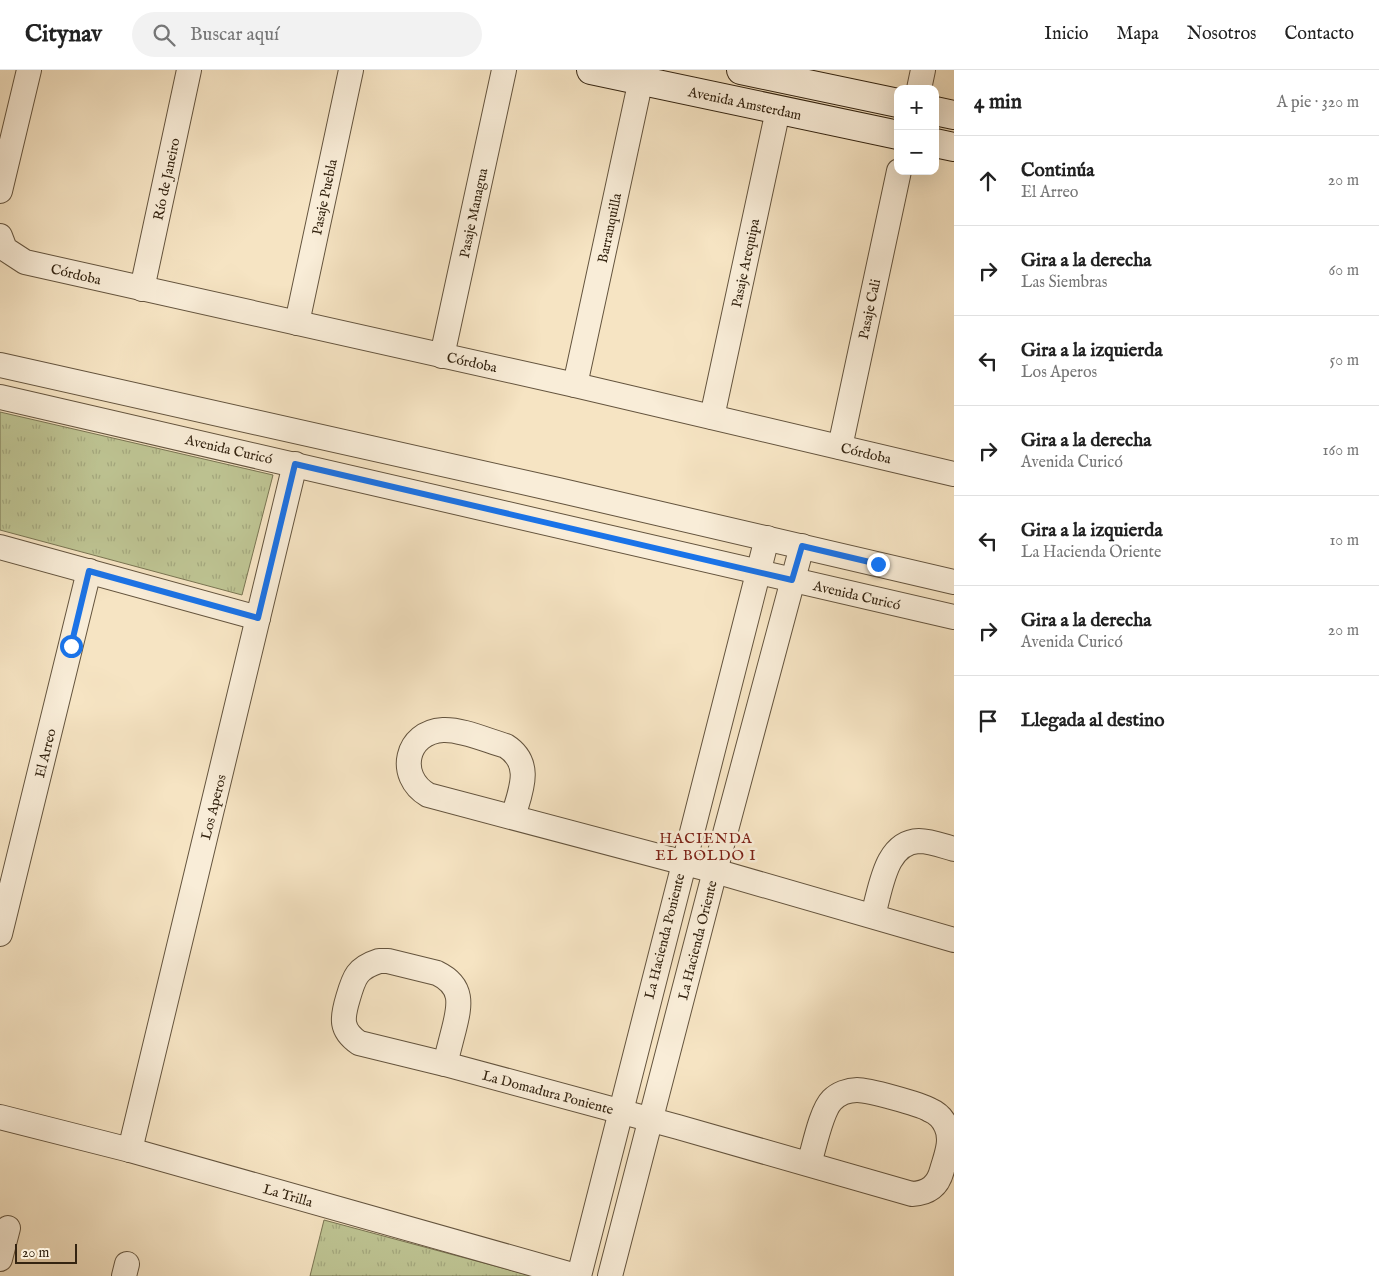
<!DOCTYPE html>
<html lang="es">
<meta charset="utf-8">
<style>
:root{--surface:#fff;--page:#f2f2f2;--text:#222;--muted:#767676;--line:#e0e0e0}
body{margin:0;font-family:"IM FELL English",serif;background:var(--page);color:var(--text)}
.controls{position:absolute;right:15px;top:15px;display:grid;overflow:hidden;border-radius:10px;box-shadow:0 5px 20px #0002}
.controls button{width:45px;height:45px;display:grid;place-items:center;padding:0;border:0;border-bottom:1px solid var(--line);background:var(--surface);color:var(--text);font:25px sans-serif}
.scale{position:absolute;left:15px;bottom:12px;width:62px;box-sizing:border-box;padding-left:5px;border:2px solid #342411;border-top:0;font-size:14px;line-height:18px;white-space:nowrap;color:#342411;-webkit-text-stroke:4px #f9edd8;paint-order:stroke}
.stop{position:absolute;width:15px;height:15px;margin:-11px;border:4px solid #1a73e8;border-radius:50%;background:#fff}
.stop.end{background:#1a73e8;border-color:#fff;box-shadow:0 1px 5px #0008}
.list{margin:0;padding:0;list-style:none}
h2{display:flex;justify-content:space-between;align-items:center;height:65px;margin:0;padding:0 20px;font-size:21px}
h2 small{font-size:16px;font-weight:400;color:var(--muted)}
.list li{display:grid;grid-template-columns:32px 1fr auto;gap:15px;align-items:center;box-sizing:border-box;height:90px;padding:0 20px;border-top:1px solid var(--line)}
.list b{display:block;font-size:19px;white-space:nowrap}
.list p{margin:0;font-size:16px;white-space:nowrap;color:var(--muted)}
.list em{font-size:16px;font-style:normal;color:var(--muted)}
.icon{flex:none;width:28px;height:28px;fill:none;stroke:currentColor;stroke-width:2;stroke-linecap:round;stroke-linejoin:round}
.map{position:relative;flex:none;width:954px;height:1206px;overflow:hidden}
header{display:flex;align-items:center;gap:30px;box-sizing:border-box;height:70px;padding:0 25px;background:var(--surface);border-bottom:1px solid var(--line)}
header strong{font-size:24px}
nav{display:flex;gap:28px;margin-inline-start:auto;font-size:18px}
.search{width:350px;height:45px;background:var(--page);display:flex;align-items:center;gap:12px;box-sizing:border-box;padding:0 18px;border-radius:28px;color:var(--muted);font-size:19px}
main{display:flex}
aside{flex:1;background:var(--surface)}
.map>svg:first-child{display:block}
.grass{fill:url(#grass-tufts);stroke:#797452}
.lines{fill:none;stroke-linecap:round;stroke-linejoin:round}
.street-casing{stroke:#64543e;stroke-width:26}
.secondary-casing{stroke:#342411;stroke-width:30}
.street{stroke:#f9edd8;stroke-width:24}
.secondary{stroke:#f9edd8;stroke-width:28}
.route{stroke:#1a73e8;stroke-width:6}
.labels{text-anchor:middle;stroke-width:5;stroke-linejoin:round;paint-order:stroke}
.street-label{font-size:14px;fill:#342411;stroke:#f9edd8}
.neighbourhood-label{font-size:15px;letter-spacing:1px;fill:#7a1f14;stroke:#f9edd8}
</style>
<header>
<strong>Citynav</strong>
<div class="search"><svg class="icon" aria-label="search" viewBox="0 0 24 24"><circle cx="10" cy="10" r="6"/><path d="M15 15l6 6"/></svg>Buscar aquí</div>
<nav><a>Inicio</a><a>Mapa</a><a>Nosotros</a><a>Contacto</a></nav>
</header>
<main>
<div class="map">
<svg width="954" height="1206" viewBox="0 0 954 1206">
<defs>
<pattern id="grass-tufts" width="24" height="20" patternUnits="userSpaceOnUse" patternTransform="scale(1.25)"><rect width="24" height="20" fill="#bec493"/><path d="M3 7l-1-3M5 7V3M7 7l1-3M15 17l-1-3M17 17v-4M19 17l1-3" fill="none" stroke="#a4a87e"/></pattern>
</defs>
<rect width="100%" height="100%" fill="#f6e4c3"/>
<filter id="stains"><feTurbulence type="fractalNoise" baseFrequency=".004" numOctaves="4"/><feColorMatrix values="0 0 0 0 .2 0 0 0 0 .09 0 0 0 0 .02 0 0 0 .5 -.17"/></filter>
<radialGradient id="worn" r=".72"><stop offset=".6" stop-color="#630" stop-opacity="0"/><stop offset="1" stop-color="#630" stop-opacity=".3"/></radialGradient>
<g class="grass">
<path d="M0 342 273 405 242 525 0 460Z"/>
<path d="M324 1150 532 1206H310Z"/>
</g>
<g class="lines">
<g class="street-casing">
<g id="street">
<path d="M919 19 923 0"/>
<path d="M0 121 29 0"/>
<path d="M0 166 5 179 25 192 575 315 954 404"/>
<path d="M142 219 189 0"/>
<path d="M297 253 351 0"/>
<path d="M442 286 504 0"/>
<path d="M0 295 558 420 954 512"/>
<path d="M575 315 643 0"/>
<path d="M0 327 954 547"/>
<path d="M712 347 778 40"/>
<path d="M840 377 899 101"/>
<path d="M0 477 258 548"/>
<path d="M513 747C520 722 534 694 506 676 488 671 462 659 443 660 406 662 396 706 428 725L715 801 954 870"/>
<path d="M873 845C881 819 885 772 919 771 931 771 943 776 954 779"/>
<path d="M0 864 89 501"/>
<path d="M379 891H388L437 903C464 916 460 935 454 959 451 971 448 982 445 994L359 973C340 960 342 948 348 928 354 907 357 898 379 891Z"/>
<path d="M445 994 678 1057 912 1124C928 1123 938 1116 942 1100 946 1086 953 1070 946 1056 943 1049 937 1043 930 1040 920 1034 868 1020 857 1020 848 1020 838 1024 832 1030 821 1041 814 1078 809 1094"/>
<path d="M0 1047 130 1080 576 1206"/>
<path d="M130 1080 295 394"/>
<path d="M0 1189 8 1158"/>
<path d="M124 1206 127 1194"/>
<path d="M579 1206 767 468"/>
<path d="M610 1206 715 801 802 476"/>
</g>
</g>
<g class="secondary-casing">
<g id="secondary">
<path d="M591 0 898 65"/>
<path d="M741 0 898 33"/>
<path d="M935 41 954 45"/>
<path d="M935 73 954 77"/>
</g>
</g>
<use href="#street" class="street"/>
<use href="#secondary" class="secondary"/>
</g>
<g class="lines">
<path class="route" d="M71 576 89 501 258 548 295 394 792 510 802 476 878 494"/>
</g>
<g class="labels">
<g class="street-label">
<text transform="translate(745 33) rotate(12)" y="5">Avenida Amsterdam</text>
<text transform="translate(166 109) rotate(-78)" y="5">Río de Janeiro</text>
<text transform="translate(324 127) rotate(-78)" y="5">Pasaje Puebla</text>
<text transform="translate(473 143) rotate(-78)" y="5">Pasaje Managua</text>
<text transform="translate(609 158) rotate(-78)" y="5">Barranquilla</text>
<text transform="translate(745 193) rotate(-78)" y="5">Pasaje Arequipa</text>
<text transform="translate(76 204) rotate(13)" y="5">Córdoba</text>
<text transform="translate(869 239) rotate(-78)" y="5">Pasaje Cali</text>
<text transform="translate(472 292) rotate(12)" y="5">Córdoba</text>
<text transform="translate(229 379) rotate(13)" y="5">Avenida Curicó</text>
<text transform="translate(866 383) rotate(13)" y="5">Córdoba</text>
<text transform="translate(857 525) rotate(13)" y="5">Avenida Curicó</text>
<text transform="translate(45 683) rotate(-76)" y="5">El Arreo</text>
<text transform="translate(213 737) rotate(-76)" y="5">Los Aperos</text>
<text transform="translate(664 866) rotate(-76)" y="5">La Hacienda Poniente</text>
<text transform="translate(697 870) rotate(-76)" y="5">La Hacienda Oriente</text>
<text transform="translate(548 1022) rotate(15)" y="5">La Domadura Poniente</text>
<text transform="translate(288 1125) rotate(16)" y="5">La Trilla</text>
</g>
<g class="neighbourhood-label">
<text x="706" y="773">HACIENDA<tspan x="706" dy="17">EL BOLDO I</tspan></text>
</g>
</g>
<rect width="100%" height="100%" filter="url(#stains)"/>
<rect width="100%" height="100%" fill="url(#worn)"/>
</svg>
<div class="controls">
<button>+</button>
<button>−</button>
</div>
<div class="scale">20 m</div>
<div class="stop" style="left:71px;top:576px"></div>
<div class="stop end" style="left:878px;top:494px"></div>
</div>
<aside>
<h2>4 min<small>A pie · 320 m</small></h2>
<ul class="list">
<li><svg class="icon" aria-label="ahead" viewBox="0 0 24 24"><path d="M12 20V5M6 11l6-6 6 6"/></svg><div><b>Continúa</b><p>El Arreo</p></div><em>20 m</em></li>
<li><svg class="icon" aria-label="right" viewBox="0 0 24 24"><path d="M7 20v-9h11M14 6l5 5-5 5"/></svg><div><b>Gira a la derecha</b><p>Las Siembras</p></div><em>60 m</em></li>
<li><svg class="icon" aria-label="left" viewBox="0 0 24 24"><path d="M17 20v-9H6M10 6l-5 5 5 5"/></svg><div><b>Gira a la izquierda</b><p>Los Aperos</p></div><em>50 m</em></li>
<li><svg class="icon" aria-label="right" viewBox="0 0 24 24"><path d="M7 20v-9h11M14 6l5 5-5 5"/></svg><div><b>Gira a la derecha</b><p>Avenida Curicó</p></div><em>160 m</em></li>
<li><svg class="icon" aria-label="left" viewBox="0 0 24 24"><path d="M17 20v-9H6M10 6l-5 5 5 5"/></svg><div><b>Gira a la izquierda</b><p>La Hacienda Oriente</p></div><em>10 m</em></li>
<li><svg class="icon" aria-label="right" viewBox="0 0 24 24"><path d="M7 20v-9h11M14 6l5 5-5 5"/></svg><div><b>Gira a la derecha</b><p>Avenida Curicó</p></div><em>20 m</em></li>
<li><svg class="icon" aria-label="arrive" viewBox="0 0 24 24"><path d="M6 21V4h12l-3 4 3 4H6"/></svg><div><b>Llegada al destino</b></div></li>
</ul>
</aside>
</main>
